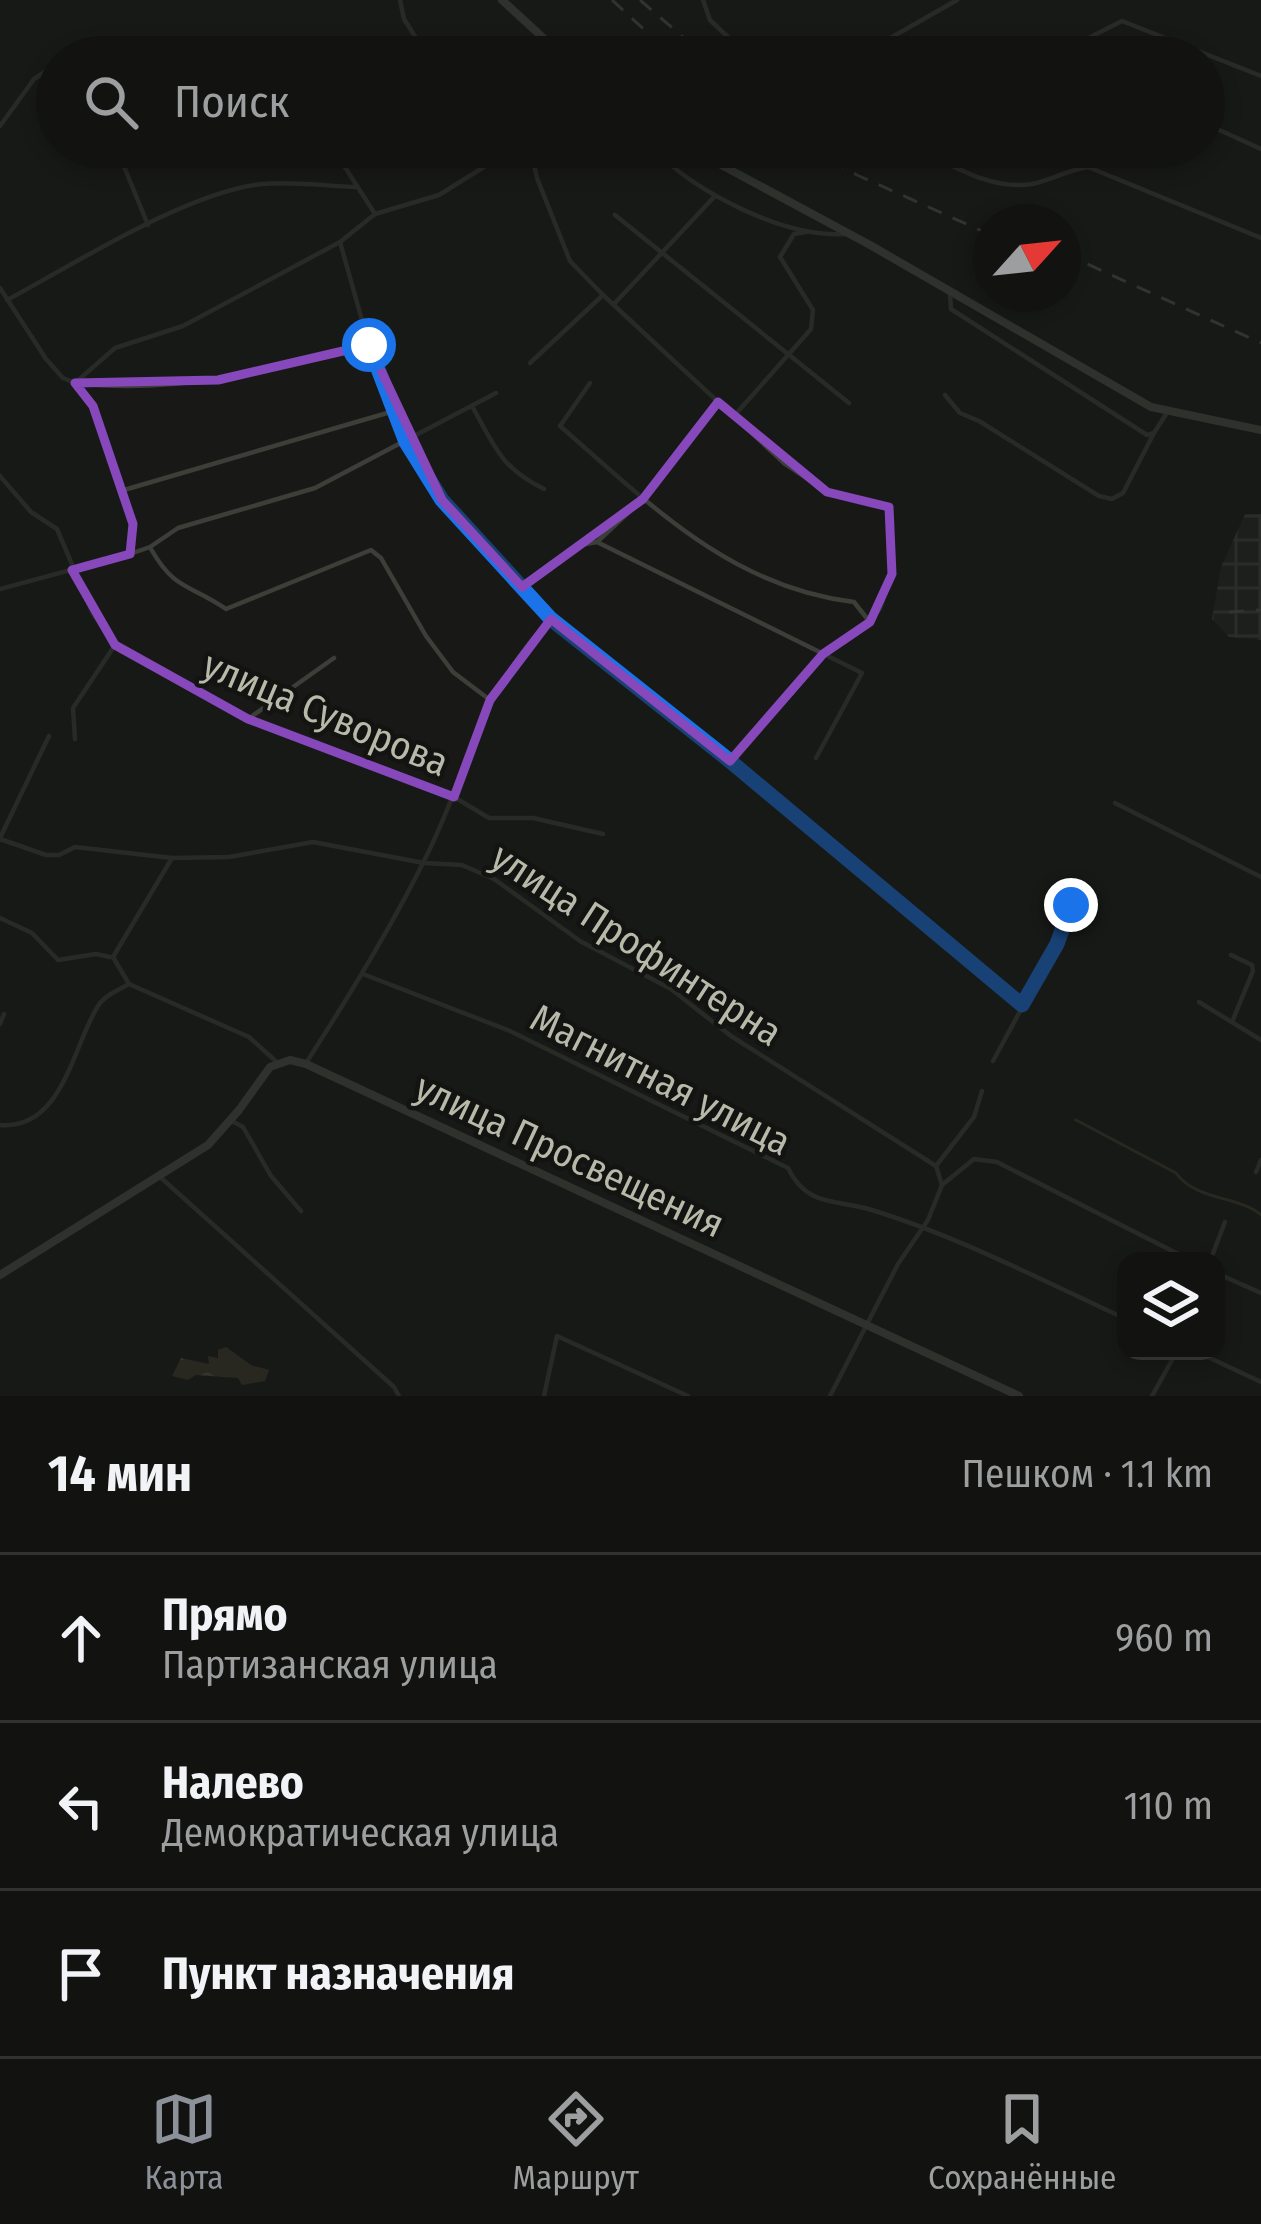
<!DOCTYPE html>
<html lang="ru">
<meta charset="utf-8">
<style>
:root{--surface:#121311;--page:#1f201f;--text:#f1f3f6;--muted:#9c9e9f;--line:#313231;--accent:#8c9099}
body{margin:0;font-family:"Fira Sans Condensed",sans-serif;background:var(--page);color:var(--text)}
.controls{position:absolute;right:36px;bottom:36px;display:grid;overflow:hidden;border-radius:24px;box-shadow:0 6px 18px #0003}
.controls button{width:108px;height:108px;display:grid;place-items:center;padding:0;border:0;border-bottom:3px solid var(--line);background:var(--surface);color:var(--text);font:60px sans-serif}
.compass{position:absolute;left:973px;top:204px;width:108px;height:108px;border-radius:50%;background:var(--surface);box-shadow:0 6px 18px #0003;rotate:63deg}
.stop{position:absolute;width:36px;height:36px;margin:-27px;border:9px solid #1a73e8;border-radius:50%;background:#fff}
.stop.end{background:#1a73e8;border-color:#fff;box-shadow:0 3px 12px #0008}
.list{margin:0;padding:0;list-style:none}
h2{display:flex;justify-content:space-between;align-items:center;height:156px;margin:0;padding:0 48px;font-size:51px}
h2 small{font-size:39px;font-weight:400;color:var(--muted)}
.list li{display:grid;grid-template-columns:78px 1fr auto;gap:36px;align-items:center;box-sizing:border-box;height:168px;padding:0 48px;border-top:3px solid var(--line)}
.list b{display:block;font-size:45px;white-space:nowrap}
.list p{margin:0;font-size:39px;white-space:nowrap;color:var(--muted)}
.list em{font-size:39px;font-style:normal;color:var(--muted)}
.icon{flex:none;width:66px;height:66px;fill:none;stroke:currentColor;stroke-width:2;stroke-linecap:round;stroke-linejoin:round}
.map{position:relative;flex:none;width:1261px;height:1396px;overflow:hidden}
.search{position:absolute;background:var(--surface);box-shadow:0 6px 18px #0003;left:36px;right:36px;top:36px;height:132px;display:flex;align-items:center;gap:30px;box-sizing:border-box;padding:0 42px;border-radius:66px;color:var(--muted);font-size:45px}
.sheet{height:660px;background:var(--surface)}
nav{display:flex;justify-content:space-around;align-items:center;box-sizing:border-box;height:168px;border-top:3px solid var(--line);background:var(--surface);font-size:33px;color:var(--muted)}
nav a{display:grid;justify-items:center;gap:6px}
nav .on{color:var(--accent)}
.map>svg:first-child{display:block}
.industrial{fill:url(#industrial-grid)}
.water{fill:url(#water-ripples)}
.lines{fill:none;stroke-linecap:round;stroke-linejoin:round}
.stream{stroke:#3d3a2c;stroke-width:3}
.street{stroke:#3c3e38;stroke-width:4.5}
.secondary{stroke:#4c4e46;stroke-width:8}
.rail{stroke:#51534b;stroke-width:3;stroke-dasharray:15 12;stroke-linecap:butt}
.route{stroke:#1a73e8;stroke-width:15}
.marked{fill:none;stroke:#8748bb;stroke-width:9;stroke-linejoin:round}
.labels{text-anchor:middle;stroke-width:9;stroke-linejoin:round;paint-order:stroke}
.street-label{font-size:39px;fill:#b7b9a9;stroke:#131412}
</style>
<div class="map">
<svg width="1261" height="1396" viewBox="0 0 1261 1396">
<defs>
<pattern id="industrial-grid" width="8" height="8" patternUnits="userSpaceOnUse" patternTransform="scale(3)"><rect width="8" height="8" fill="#242623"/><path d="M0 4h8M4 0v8" fill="none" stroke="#424340"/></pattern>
<pattern id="water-ripples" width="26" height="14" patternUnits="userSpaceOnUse" patternTransform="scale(3)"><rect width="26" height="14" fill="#3d3a2c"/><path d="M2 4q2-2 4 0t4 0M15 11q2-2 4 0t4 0" fill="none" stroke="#575448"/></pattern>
</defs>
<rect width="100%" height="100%" fill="#181917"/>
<path class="industrial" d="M1245 514H1261V640L1229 637 1212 619 1221 567Z"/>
<path class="water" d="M226 1347 251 1365 269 1370 265 1381 242 1385 238 1378 196 1375 188 1380 172 1376 181 1358 209 1364 208 1356 218 1358V1350Z"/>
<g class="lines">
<path class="stream" d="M1076 1120 1176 1173C1196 1201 1240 1196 1261 1215"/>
<g class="street">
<path d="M400 0 404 19 428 57"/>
<path d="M703 0 710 20 749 57"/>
<path d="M73 57C111 38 130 39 169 57"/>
<path d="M857 57 957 0"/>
<path d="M1051 57 1122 21 1261 76"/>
<path d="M1204 123 1261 149"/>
<path d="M0 126 34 79 57 64"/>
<path d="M116 147 148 225"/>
<path d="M332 147 375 214"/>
<path d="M530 147 537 178 570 261 603 295 785 464 827 492 889 507 892 574 880 609 870 622 823 654 730 761"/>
<path d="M651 147C695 192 783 238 846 234"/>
<path d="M914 147C951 164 990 191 1032 184 1051 180 1068 170 1088 167L1261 238"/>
<path d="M1088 167 1097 147"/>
<path d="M615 215 849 403"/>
<path d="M340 242 369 345 407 442 442 500 551 619 730 761 1022 1005"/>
<path d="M0 288 46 359 63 378 75 383 93 406 133 524 130 554"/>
<path d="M950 294 951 309 1147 435 1154 433 1168 411"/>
<path d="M7 300C76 263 187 192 262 184 292 181 325 186 356 187"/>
<path d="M614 304 714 197"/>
<path d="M530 363 603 295"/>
<path d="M75 383 115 348 183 326 340 242 375 214 439 195 516 147"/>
<path d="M75 383C174 395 273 370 369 345"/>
<path d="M590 383 560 426C650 504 730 587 854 602L869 621"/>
<path d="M945 395 960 413 979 421 1099 496 1112 499 1123 493 1154 433"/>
<path d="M472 406C495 447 501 468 544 489"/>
<path d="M734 416 811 329 813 310 780 257 794 234 806 232"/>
<path d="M0 476 31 512 57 529 93 614 115 645 248 719 454 797 489 818H533L603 834"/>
<path d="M124 490 394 411"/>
<path d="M597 542 862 673 816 758"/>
<path d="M151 549C175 591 190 584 226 609L371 550 381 558 426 636 453 672 490 700"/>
<path d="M522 587 575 546 597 542 643 499 718 402"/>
<path d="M0 589 130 554 150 547 178 528 315 488 496 393"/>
<path d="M248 719 334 658"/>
<path d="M75 739 73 708 115 645"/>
<path d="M1115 803 1261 877"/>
<path d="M0 838 49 736"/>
<path d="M0 839 46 855H59L75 847 172 858 229 857 313 842 424 863 462 865 494 879 580 941 671 989 731 1036 936 1166"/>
<path d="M172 858 113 957 129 984 249 1037 279 1064"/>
<path d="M0 918 32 933 58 960 96 954 110 957"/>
<path d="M1231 955 1252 965 1253 971 1232 1022"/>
<path d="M363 974 510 1031 788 1168C807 1207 834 1199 872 1210 960 1237 1043 1281 1126 1319"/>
<path d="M1199 1002 1261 1040"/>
<path d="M0 1024 4 1014"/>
<path d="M993 1061 1057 943 1071 905"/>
<path d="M306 1063C348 998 388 933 423 863 468 776 479 691 551 619"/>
<path d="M230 1120 243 1127 271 1176 301 1211"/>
<path d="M0 1125C63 1130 73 1045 98 1006 104 996 118 990 129 984"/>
<path d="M1256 1172 1261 1160"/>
<path d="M159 1176 394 1387 399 1396"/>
<path d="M942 1185 974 1159 997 1162 1192 1261"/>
<path d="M1210 1261 1225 1222"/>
<path d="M1216 1273 1261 1293"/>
<path d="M1195 1351 1261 1382"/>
<path d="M544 1396 557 1336 688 1396"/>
<path d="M830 1396 898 1264 928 1220 942 1185 936 1166 974 1117 982 1091"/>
<path d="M1152 1396 1177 1351"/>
</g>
<g class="secondary">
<path d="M502 0 564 57"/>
<path d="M688 147 870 245 1151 407 1261 430"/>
<path d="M0 1275 208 1145 239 1110 270 1067 290 1060 306 1064 1019 1396"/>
</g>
<g class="rail">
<path d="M612 0 674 57"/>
<path d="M640 0 706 57"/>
<path d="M807 147 857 175 991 235"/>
<path d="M1063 253 1261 343"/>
<path d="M1229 612 1261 610"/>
</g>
</g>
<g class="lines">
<path class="route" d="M369 345 406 442 442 500 551 619 730 761 1022 1005 1057 944 1071 905"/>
</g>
<path d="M0 0H1261V1396H0ZM369 345 442 500 522 587 643 499 718 402 827 492 889 507 892 574 870 622 823 654 730 761 551 619 490 700 454 797 248 719 115 645 72 570 130 554 133 524 93 406 75 383 218 380Z" fill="#181917" fill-opacity=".55" fill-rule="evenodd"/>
<path class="marked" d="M369 345 442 500 522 587 643 499 718 402 827 492 889 507 892 574 870 622 823 654 730 761 551 619 490 700 454 797 248 719 115 645 72 570 130 554 133 524 93 406 75 383 218 380Z"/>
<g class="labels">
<g class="street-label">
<text transform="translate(326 713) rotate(23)" y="14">улица Суворова</text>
<text transform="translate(637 944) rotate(33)" y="14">улица Профинтерна</text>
<text transform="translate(661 1079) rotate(27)" y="14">Магнитная улица</text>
<text transform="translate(570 1155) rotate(25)" y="14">улица Просвещения</text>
</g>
</g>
</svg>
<div class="controls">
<button><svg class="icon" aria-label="layers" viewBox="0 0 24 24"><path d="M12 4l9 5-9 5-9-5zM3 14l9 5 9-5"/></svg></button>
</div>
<svg class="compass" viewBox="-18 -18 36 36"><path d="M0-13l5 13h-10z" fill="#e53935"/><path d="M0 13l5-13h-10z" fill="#9c9e9f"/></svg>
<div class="stop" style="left:369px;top:345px"></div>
<div class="stop end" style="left:1071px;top:905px"></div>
<div class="search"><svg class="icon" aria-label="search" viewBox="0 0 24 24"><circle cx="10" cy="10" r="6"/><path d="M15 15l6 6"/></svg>Поиск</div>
</div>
<section class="sheet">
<h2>14 мин<small>Пешком · 1.1 km</small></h2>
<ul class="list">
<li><svg class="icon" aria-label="ahead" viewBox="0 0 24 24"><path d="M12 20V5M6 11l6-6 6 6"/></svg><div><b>Прямо</b><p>Партизанская улица</p></div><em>960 m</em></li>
<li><svg class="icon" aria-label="left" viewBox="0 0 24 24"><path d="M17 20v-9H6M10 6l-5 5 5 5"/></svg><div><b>Налево</b><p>Демократическая улица</p></div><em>110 m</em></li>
<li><svg class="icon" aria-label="arrive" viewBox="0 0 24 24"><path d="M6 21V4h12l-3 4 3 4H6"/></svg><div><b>Пункт назначения</b></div></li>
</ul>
</section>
<nav>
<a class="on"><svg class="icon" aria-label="map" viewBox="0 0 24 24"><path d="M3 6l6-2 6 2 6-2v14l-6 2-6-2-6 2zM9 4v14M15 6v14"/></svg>Карта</a>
<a><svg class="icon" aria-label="directions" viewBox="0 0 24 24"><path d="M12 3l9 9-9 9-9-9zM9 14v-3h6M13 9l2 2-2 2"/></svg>Маршрут</a>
<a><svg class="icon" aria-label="saved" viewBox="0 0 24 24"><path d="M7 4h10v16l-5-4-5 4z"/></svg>Сохранённые</a>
</nav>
